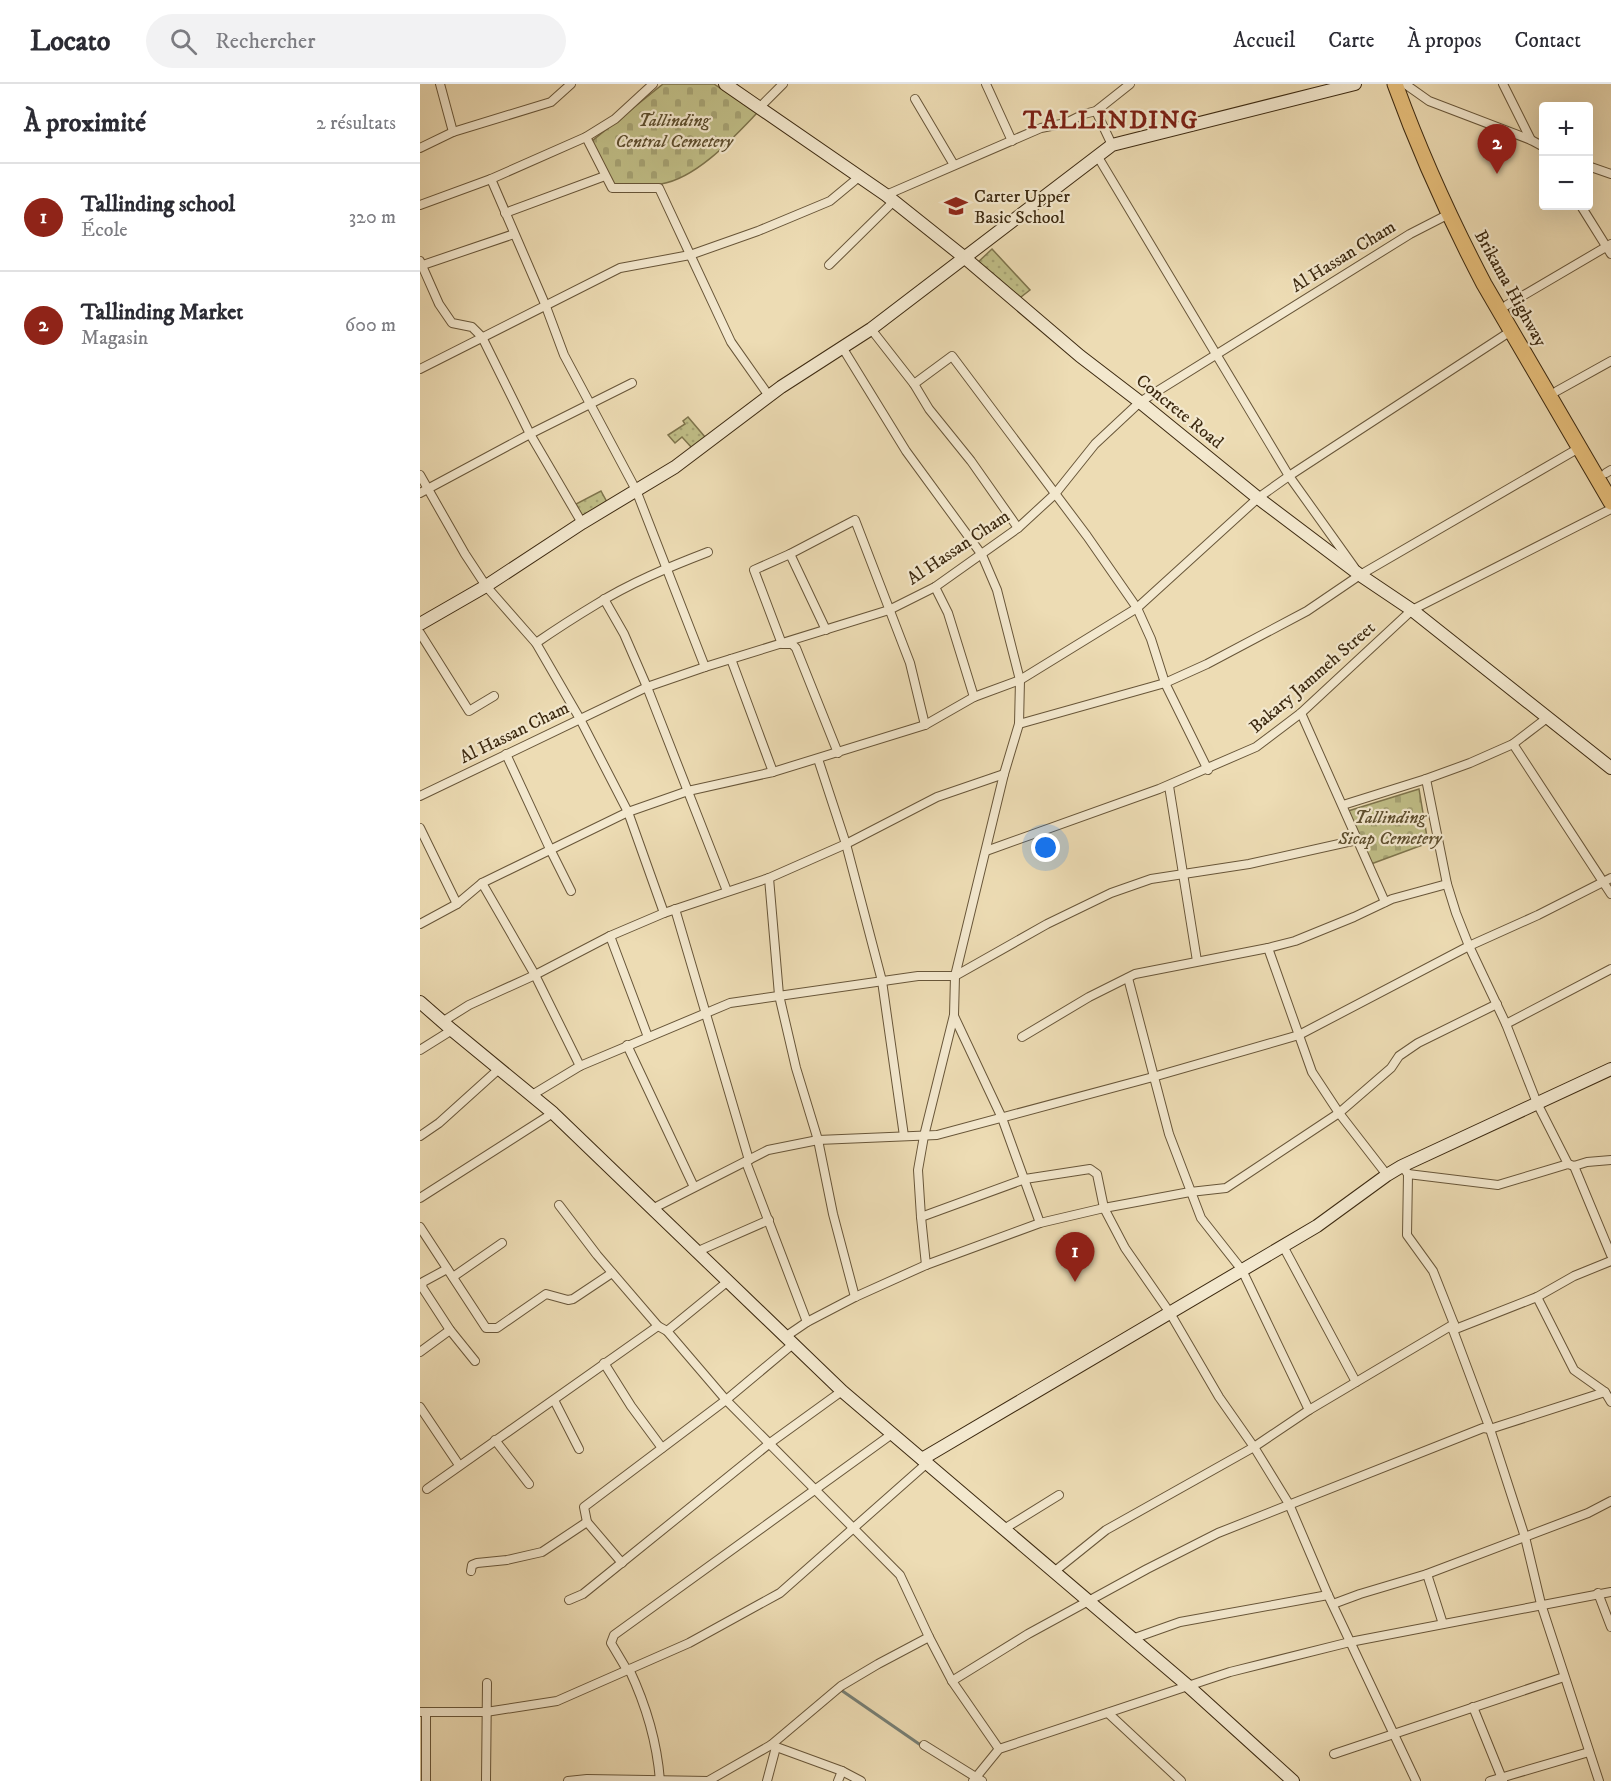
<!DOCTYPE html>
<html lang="fr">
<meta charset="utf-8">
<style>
:root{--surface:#fff;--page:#f2f2f3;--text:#2b2b33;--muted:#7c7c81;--line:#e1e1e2;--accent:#8f2418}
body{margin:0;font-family:"IM FELL DW Pica",serif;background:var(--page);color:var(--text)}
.controls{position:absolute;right:18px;top:18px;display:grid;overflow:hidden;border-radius:6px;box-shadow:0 6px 24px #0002}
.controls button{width:54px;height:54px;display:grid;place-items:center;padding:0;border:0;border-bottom:2px solid var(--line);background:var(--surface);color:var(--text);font:30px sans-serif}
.you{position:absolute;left:626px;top:764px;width:21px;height:21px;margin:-15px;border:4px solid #fff;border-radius:50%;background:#1a73e8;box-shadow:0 0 0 9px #1a73e833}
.badge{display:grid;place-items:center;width:39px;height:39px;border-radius:50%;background:var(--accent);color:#fff;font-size:20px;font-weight:700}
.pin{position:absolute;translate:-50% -50px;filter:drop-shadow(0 2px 3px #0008)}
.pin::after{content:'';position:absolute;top:32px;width:21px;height:18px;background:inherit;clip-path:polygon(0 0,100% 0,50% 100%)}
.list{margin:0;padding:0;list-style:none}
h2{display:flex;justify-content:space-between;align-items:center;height:78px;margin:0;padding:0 24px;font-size:26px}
h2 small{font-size:20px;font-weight:400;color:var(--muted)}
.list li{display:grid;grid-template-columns:39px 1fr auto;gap:18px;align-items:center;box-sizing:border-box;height:108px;padding:0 24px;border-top:2px solid var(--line)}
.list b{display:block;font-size:22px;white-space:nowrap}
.list p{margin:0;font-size:20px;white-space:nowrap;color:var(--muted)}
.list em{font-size:20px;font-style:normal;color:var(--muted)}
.icon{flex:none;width:33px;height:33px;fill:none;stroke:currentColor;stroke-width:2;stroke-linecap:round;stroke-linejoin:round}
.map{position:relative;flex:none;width:1191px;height:1697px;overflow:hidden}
header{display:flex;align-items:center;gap:36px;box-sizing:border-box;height:84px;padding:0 30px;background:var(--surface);border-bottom:2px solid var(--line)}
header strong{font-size:28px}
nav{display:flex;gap:33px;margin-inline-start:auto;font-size:21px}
.search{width:420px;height:54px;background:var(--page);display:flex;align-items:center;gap:15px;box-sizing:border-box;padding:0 21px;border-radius:33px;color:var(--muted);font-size:22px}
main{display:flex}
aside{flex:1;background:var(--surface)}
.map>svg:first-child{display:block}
.green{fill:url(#green-dots);stroke:#7e744c;stroke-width:1.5}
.cemetery{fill:url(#cemetery-stones);stroke:#7e744c;stroke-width:1.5}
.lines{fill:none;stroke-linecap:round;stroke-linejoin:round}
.stream{stroke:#767f75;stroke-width:3}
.street-casing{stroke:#685639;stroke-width:10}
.secondary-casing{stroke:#3c2910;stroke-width:14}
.highway-casing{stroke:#3c2910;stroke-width:17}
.street{stroke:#f3e8ce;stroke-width:8}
.secondary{stroke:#f3e8ce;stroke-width:12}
.highway{stroke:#e6be7a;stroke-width:15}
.labels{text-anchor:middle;stroke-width:4.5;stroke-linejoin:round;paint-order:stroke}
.park-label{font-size:18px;font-style:italic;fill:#5d4e2e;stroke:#f3e8ce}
.poi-label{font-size:18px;fill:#3c2910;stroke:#f3e8ce;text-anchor:start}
.street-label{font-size:18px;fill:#3c2910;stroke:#f3e8ce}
.district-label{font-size:24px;font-weight:bold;letter-spacing:1.5px;fill:#7a1f14;stroke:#f3e8ce}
</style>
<header>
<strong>Locato</strong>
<div class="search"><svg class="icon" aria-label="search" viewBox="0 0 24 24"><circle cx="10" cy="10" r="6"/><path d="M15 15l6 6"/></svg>Rechercher</div>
<nav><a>Accueil</a><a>Carte</a><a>À propos</a><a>Contact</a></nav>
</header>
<main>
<aside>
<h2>À proximité<small>2 résultats</small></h2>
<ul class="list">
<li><span class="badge">1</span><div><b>Tallinding school</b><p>École</p></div><em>320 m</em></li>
<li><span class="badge">2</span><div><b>Tallinding Market</b><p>Magasin</p></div><em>600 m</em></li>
</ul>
</aside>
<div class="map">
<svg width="1191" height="1697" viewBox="0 0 1191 1697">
<defs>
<pattern id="green-dots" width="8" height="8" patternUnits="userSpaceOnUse" patternTransform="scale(1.5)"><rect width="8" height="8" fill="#c0be87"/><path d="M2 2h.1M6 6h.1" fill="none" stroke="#a6a374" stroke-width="1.8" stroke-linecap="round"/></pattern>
<pattern id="cemetery-stones" width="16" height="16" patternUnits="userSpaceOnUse" patternTransform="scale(1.5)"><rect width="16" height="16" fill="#c0be87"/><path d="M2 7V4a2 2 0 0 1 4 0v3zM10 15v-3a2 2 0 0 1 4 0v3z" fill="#a6a374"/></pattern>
</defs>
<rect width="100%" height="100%" fill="#eddcb4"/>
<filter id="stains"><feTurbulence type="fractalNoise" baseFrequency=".00333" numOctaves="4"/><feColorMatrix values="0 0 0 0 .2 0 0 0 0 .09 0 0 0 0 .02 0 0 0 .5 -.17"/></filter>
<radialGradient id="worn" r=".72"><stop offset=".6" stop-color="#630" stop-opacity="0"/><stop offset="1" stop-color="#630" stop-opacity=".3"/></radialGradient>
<g class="green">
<path d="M572 165 610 206 597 216 554 182Z"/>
<path d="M268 333 285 353 272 364 262 353 255 359 248 351 265 340 263 337Z"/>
<path d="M181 407 188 420 163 433 156 420Z"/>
</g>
<g class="cemetery">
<path d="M243 0H294L337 29C313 54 277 94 241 100 227 103 210 101 195 102L172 57Z"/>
<path d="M999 705 1008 759 951 780 928 727Z"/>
</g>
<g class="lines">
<path class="stream" d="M421 1606 502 1662"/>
<g class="street-casing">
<g id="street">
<path d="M20 0 33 48"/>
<path d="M566 0 592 57"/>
<path d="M985 0 1009 17 1111 56 1124 63"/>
<path d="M1083 0 1111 56"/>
<path d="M495 15 534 81"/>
<path d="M340 23 363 0"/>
<path d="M676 27 692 61"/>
<path d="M166 53 192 104H239L311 258 349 312"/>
<path d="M0 64 33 48 131 18 151 0"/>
<path d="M678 73 869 392 934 483"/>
<path d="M1168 82 1191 90"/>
<path d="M71 95 125 220 144 271 216 406 285 583"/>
<path d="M466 111 621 44 646 39 664 30 676 27 710 0"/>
<path d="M0 121 71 95 166 53 195 35 233 0"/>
<path d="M1161 122 1191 170"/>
<path d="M85 129 185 92"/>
<path d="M0 177 19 220 32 239 52 243 62 253 110 350 162 439"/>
<path d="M409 181 474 117"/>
<path d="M0 182 94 150"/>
<path d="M1087 221 1191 160"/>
<path d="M451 245 494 300 509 325 551 377 598 444"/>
<path d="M422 263 486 367 562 471 577 506 600 596 599 640 584 690 535 892 534 931 504 1052 498 1086 501 1133 506 1181"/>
<path d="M0 285 200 184 270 171 338 147 410 117 439 93"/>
<path d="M494 300 532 272 667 452 717 524 731 555 745 599 788 686"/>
<path d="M1137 307 1191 277"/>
<path d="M1186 389 1191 386"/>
<path d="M0 391 45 470 66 502 116 559 160 635 208 728 244 829"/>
<path d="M0 409 110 350 212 299"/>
<path d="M370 470 406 546"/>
<path d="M515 503 528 529 554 613"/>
<path d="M184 515 204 550 227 603 307 807"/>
<path d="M0 549 49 627 74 612"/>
<path d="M116 559C135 546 155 533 175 521 210 499 249 483 288 468"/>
<path d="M311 575 353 688"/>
<path d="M881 629 965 818"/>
<path d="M599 640 745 599 787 580 887 527 940 491 1159 364"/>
<path d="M1093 660 1191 810"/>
<path d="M418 669 376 564 372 560H362L334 486 370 470 435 436 490 579 505 641"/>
<path d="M86 670 130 765 151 807"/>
<path d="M398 675 426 760 462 897 484 1052"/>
<path d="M1006 695 1027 800 1036 829 1049 862 1086 940 1117 1019 1148 1080"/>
<path d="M749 702 777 877"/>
<path d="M0 712 227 603 285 583 469 526 515 503 598 444 635 410 675 360 720 318 990 150 1029 130"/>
<path d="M923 721 1006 695 1050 679 1093 660 1127 634"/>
<path d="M0 744 37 820"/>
<path d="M566 767 739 705 836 663 881 629 992 526 1191 425"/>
<path d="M349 794 359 911 376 984 398 1056 413 1130 435 1213"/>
<path d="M62 799 115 891 160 982"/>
<path d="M255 825 329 1076"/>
<path d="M0 840 37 820 62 799 208 728 268 707 353 688 505 641 554 613 600 596 717 524 838 414 869 392 1091 247"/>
<path d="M190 852 228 953"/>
<path d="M848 864 892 988 919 1029 967 1091"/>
<path d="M708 894 749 1050 781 1134 822 1186 889 1326"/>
<path d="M534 932 582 1034 620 1139"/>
<path d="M22 938 49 921 115 891 190 852 244 829 349 794 426 760 517 713 584 690"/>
<path d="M1086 940 1191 885"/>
<path d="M602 953 669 913 715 890 848 864 875 857 934 833 972 815 1027 800"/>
<path d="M207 961 274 1103"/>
<path d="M0 966 32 946"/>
<path d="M112 1011 160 982 310 919 498 892H535L627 840 691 809 731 795 829 780 937 756"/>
<path d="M0 1052 19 1039 80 984"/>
<path d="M326 1078 387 1238"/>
<path d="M982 1082 988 1090 987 1151 1013 1187 1034 1240 1033 1246 1070 1345 1105 1453 1121 1520 1179 1697"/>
<path d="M1154 1082 1191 1171"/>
<path d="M988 1090 1078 1101 1148 1080 1154 1082 1167 1078 1191 1076"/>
<path d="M0 1114 133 1029"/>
<path d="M139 1121 177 1171 238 1242 247 1247 306 1316 480 1491 509 1553 532 1597 579 1665"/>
<path d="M232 1125 348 1066 398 1056 517 1051 733 993 879 951 1049 862 1118 831 1191 794"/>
<path d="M501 1133 605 1095 670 1085 677 1090 684 1124 705 1164 750 1229 799 1313 834 1363 869 1420 908 1511 996 1697"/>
<path d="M0 1143 66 1244H77L126 1210 148 1216 153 1215 192 1189"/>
<path d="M863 1162 936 1298"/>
<path d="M276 1168 349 1136"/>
<path d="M27 1185 3 1198 2 1203 30 1246 55 1277"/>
<path d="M33 1193 82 1159"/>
<path d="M1117 1213 1154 1286 1185 1308 1191 1318"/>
<path d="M1033 1246 1117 1213 1154 1192 1191 1177"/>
<path d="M247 1247 307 1198"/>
<path d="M365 1253 387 1238 435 1213 506 1181 620 1139 684 1124 770 1108 806 1104 919 1029 971 984 979 972 998 959 1077 920"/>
<path d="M0 1268 30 1246"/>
<path d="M184 1279 211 1322 242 1364"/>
<path d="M134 1316 159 1365"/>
<path d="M0 1323 39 1381"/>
<path d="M75 1356 109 1400"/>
<path d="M7 1405 238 1242"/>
<path d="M584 1445 639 1411"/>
<path d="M202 1479 167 1438 164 1423 306 1316 373 1260"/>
<path d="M51 1487 52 1481 57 1479 87 1476 122 1468 167 1438"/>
<path d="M635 1487 686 1446 834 1363 889 1326 1034 1240"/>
<path d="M1007 1490 1023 1540"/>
<path d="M1178 1509 1191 1543"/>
<path d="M149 1516 163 1510 350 1359 422 1307"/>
<path d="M913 1520 940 1510 1007 1490 1168 1429 1191 1417"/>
<path d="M712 1555 760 1538 908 1511"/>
<path d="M209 1585C226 1621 237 1657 240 1697"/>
<path d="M207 1586 191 1559 194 1551 472 1350"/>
<path d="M532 1597 608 1550 727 1485 798 1449 1063 1344 1070 1345 1185 1308"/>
<path d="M1053 1623 1083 1697"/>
<path d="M0 1628H66L137 1617 269 1559 360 1509 506 1380"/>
<path d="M688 1629 761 1697"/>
<path d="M351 1661 422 1687 441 1697"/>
<path d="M504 1661 562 1697"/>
<path d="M914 1670 1144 1593"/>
<path d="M6 1697V1629"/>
<path d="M66 1697 67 1599"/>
<path d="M148 1697 167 1695 288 1697 351 1661 421 1602 458 1580 509 1553"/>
<path d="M347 1697 356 1663"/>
<path d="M418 1697 422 1687"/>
<path d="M553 1697 579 1665 810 1588 930 1558 1191 1508"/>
<path d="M1070 1697 1169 1668"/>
</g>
</g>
<g class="secondary-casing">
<g id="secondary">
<path d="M305 0 466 111 545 174 660 272 720 318 838 414 940 491 992 526 1191 684"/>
<path d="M0 540 66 502 162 439 255 383 361 303 451 245 692 61 935 0"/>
<path d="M0 918 32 946 133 1029 422 1307 767 1601 873 1697"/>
<path d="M502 1375 897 1142 967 1091 982 1082 1191 985"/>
</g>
</g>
<g class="highway-casing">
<path id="highway" d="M975 0C1000 69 1030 135 1064 200L1191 418"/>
</g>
<use href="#street" class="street"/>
<use href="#secondary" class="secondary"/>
<use href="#highway" class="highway"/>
</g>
<defs>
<g id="school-bare" transform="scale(1.8)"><path d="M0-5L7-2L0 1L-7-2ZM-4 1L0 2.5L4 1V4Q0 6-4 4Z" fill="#8f2418" stroke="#f3e8ce" stroke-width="2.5" paint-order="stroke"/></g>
</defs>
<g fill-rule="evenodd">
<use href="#school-bare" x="536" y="122"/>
</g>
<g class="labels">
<g class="park-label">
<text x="254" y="42">Tallinding<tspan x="254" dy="21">Central Cemetery</tspan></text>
<text x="970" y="739">Tallinding<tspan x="970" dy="21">Sicap Cemetery</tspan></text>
</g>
<g class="poi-label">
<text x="554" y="118">Carter Upper<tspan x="554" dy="21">Basic School</tspan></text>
</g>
<g class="street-label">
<text transform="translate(923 172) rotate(-32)" y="6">Al Hassan Cham</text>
<text transform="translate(1091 204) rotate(61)" y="6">Brikama Highway</text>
<text transform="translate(760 327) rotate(39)" y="6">Concrete Road</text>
<text transform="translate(538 463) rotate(-34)" y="6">Al Hassan Cham</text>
<text transform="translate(892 593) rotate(-41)" y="6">Bakary Jammeh Street</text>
<text transform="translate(94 648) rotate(-26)" y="6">Al Hassan Cham</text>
</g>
<g class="district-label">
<text x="691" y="44">TALLINDING</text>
</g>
</g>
<rect width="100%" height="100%" filter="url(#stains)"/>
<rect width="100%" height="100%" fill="url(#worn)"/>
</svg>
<div class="controls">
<button>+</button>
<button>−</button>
</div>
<div class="you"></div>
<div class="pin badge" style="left:655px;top:1198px">1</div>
<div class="pin badge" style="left:1077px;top:90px">2</div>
</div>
</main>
